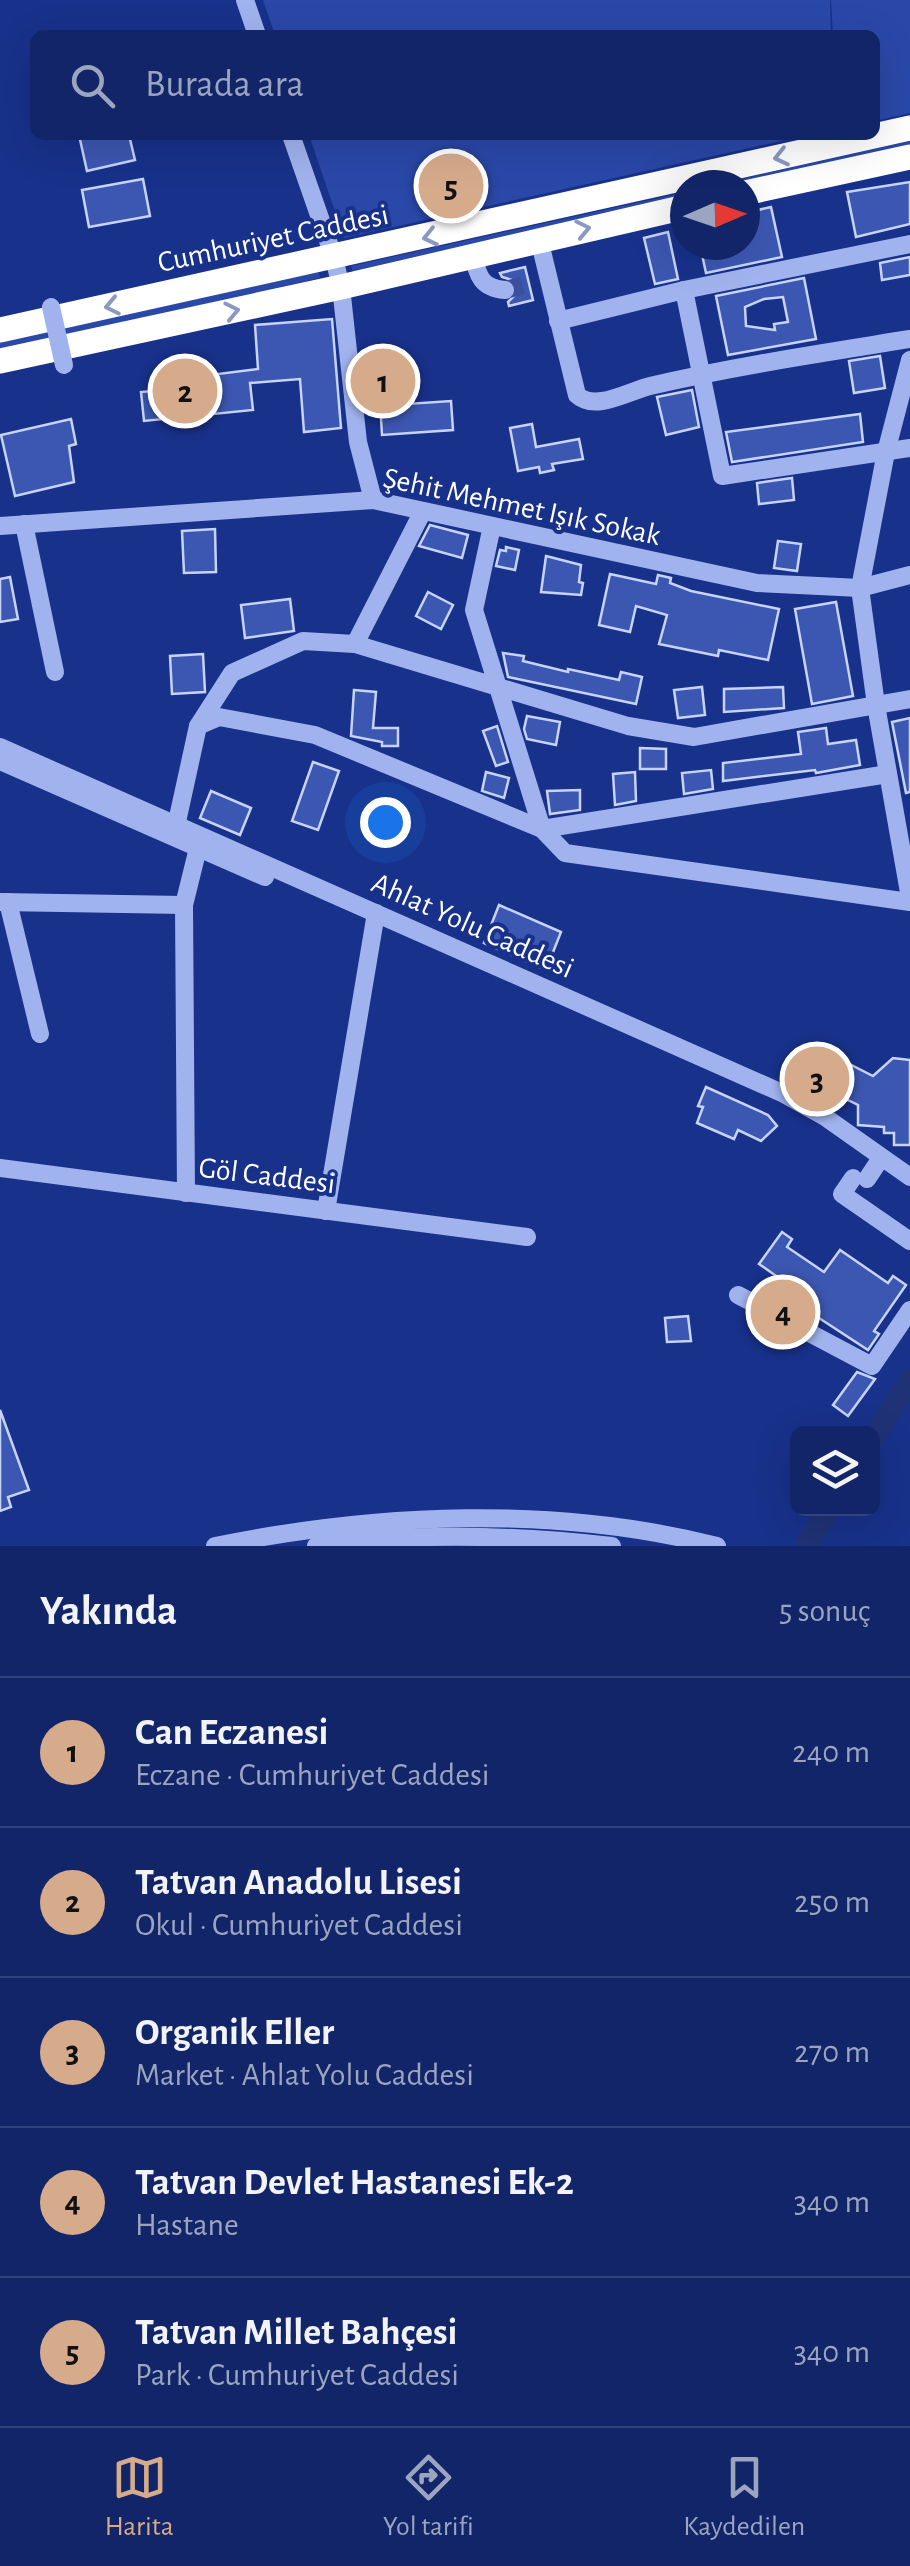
<!DOCTYPE html>
<html lang="tr">
<meta charset="utf-8">
<style>
:root{--surface:#122568;--page:#1f3171;--text:#f1f3f6;--muted:#9ca5c0;--line:#31427c;--accent:#d6ab8b}
body{margin:0;font-family:"Alegreya Sans",sans-serif;background:var(--page);color:var(--text)}
.controls{position:absolute;right:30px;bottom:30px;display:grid;overflow:hidden;border-radius:15px;box-shadow:0 10px 40px #0002}
.controls button{width:90px;height:90px;display:grid;place-items:center;padding:0;border:0;border-bottom:2px solid var(--line);background:var(--surface);color:var(--text);font:50px sans-serif}
.compass{position:absolute;left:670px;top:170px;width:90px;height:90px;border-radius:50%;background:var(--surface);box-shadow:0 10px 40px #0002;rotate:88deg}
.you{position:absolute;left:385px;top:822px;width:35px;height:35px;margin:-25px;border:8px solid #fff;border-radius:50%;background:#1a73e8;box-shadow:0 0 0 15px #1a73e833}
.badge{display:grid;place-items:center;width:65px;height:65px;border-radius:50%;background:var(--accent);color:#111;font-size:32px;font-weight:700}
.pin{position:absolute;translate:-50% -50%;border:5px solid #fff;box-shadow:0 2px 10px #0006}
.list{margin:0;padding:0;list-style:none}
h2{display:flex;justify-content:space-between;align-items:center;height:130px;margin:0;padding:0 40px;font-size:42px}
h2 small{font-size:32px;font-weight:400;color:var(--muted)}
.list li{display:grid;grid-template-columns:65px 1fr auto;gap:30px;align-items:center;box-sizing:border-box;height:150px;padding:0 40px;border-top:2px solid var(--line)}
.list b{display:block;font-size:38px;white-space:nowrap}
.list p{margin:0;font-size:32px;white-space:nowrap;color:var(--muted)}
.list em{font-size:32px;font-style:normal;color:var(--muted)}
.icon{flex:none;width:55px;height:55px;fill:none;stroke:currentColor;stroke-width:2;stroke-linecap:round;stroke-linejoin:round}
.map{position:relative;flex:none;width:910px;height:1546px;overflow:hidden}
.search{position:absolute;background:var(--surface);box-shadow:0 10px 40px #0002;left:30px;right:30px;top:30px;height:110px;display:flex;align-items:center;gap:25px;box-sizing:border-box;padding:0 35px;border-radius:15px;color:var(--muted);font-size:38px}
.sheet{height:880px;background:var(--surface)}
nav{display:flex;justify-content:space-around;align-items:center;box-sizing:border-box;height:140px;border-top:2px solid var(--line);background:var(--surface);font-size:28px;color:var(--muted)}
nav a{display:grid;justify-items:center;gap:5px}
nav .on{color:var(--accent)}
.map>svg:first-child{display:block}
.green{fill:#2a48a8}
.lines{fill:none;stroke-linecap:round;stroke-linejoin:round}
.river{stroke:#1f3275;stroke-width:22}
.building{fill:#3c57b1;stroke:#c6d3fa;stroke-width:2.5;fill-rule:evenodd}
.minor-tunnel{stroke:#3b509c;stroke-width:18;stroke-dasharray:18 9;stroke-linecap:butt}
.minor{stroke:#a1b3ee;stroke-width:18}
.highway{stroke:#fff;stroke-width:25}
.minor-bridge{stroke:#a1b3ee;stroke-width:18}
.oneway{stroke:#8c98c4}
.labels{text-anchor:middle;stroke-width:8;stroke-linejoin:round;paint-order:stroke}
.street-label{font-size:30px;fill:#fff;stroke:#18318a}
</style>
<div class="map">
<svg width="910" height="1546" viewBox="0 0 910 1546">
<rect width="100%" height="100%" fill="#18318a"/>
<g class="green">
<path d="M263 0H830L831 35H275Z"/>
<path d="M831 0H910V113L875 121V35H833Z"/>
<path d="M309 135H808L344 238Z"/>
<path d="M910 141V148L744 185H714Z"/>
<path d="M685 192V198L353 273 351 266Z"/>
<path d="M319 272 320 278 0 351V342Z"/>
</g>
<g class="lines">
<g class="river">
<path d="M872 1440 910 1380"/>
<path d="M806 1546 829 1509"/>
</g>
</g>
<g class="building">
<path d="M79 135H129L135 160 87 171Z"/>
<path d="M143 179 150 216 89 227 82 190Z"/>
<path d="M910 182V224L856 237 847 192Z"/>
<path d="M771 207 782 257 706 273 700 245H745V213Z"/>
<path d="M668 232 678 279 655 284 644 238Z"/>
<path d="M910 257V275L882 280 880 263Z"/>
<path d="M525 267 533 300 509 306 508 302 517 293V286L512 280 502 277 500 273Z"/>
<path d="M804 278 816 339 728 355 716 296ZM783 297 788 322 774 324 775 330 746 326 745 307 764 299Z"/>
<path d="M332 319 341 428 304 432 300 379 250 383 253 410 144 421 141 392 204 386 202 376 258 369 255 325Z"/>
<path d="M880 356 885 388 854 393 849 361Z"/>
<path d="M405 366 407 404 451 401 453 430 382 435 378 368Z"/>
<path d="M692 390 699 427 666 435 657 397Z"/>
<path d="M860 414 863 442 732 462 726 432Z"/>
<path d="M71 419 76 444 69 446 74 482 15 496 1 435Z"/>
<path d="M532 424 536 447 579 439 583 459 552 464 554 470 540 473 539 467 518 471 510 428Z"/>
<path d="M792 478 794 500 759 504 757 483Z"/>
<path d="M430 525 468 535 462 558 419 546Z"/>
<path d="M215 529 216 572 184 573 182 531Z"/>
<path d="M778 541 801 544 797 571 774 568Z"/>
<path d="M506 547 519 550 515 570 496 566 500 550 506 551Z"/>
<path d="M546 556 581 565 579 582 583 583 581 595 541 592Z"/>
<path d="M610 574 656 584 658 575 671 578 670 583 691 591 779 609 768 660 719 650 718 656 659 644 667 615 636 606 630 632 599 625Z"/>
<path d="M10 577 18 619 0 622V579Z"/>
<path d="M428 592 453 605 441 629 416 616Z"/>
<path d="M290 599 294 631 245 638 241 605Z"/>
<path d="M836 602 853 696 812 704 795 609Z"/>
<path d="M503 653 524 656 523 661 568 672V669L619 680 621 672 642 677 636 704 508 677Z"/>
<path d="M203 654 205 692 172 694 170 656Z"/>
<path d="M702 687 705 715 678 718 674 690Z"/>
<path d="M783 687 784 708 724 712V689Z"/>
<path d="M354 690 376 692 373 728H398V746H382V742L351 736Z"/>
<path d="M527 716 560 722 556 745 527 739 524 729Z"/>
<path d="M910 718V792L906 793 892 722Z"/>
<path d="M497 726 508 762 496 766 483 731Z"/>
<path d="M826 728 828 744 856 740 860 765 816 773 815 770 723 781V763L801 754 798 732Z"/>
<path d="M640 748 666 749V769H640Z"/>
<path d="M313 762 339 771 318 830 292 821Z"/>
<path d="M711 770 713 789 684 794 682 773Z"/>
<path d="M486 772 509 778 504 798 482 791Z"/>
<path d="M635 772 636 801 615 805 613 774Z"/>
<path d="M580 790V810L550 814 547 791Z"/>
<path d="M211 791 251 808 240 835 200 818Z"/>
<path d="M499 905 561 932 546 970 484 943Z"/>
<path d="M824 1051 873 1076 893 1058 910 1060V1145H894V1133H884V1127L858 1125V1105L809 1081Z"/>
<path d="M706 1087 768 1115 777 1126 761 1141 738 1130 734 1139 697 1123 703 1107 698 1106Z"/>
<path d="M782 1232 792 1239 787 1247 824 1272 840 1250 888 1283 893 1276 906 1285 874 1331 879 1334 868 1350 799 1305 805 1296 759 1264Z"/>
<path d="M688 1316 691 1341 667 1342 665 1318Z"/>
<path d="M857 1372 875 1379 848 1416 833 1405Z"/>
<path d="M0 1410 29 1490 8 1497 11 1507 0 1511Z"/>
</g>
<g class="lines">
<path class="minor-tunnel" d="M505 290 529 284"/>
<g class="minor">
<path d="M245 0 257 35"/>
<path d="M291 135 334 258 341 287 358 442 373 500"/>
<path d="M539 239 577 395C595 412 629 391 650 386 735 366 823 353 910 339"/>
<path d="M473 255C478 276 481 288 505 290"/>
<path d="M684 290 722 476 910 448"/>
<path d="M558 321 684 290 910 244"/>
<path d="M910 360 886 452 860 588 876 705 910 898"/>
<path d="M24 524 55 672"/>
<path d="M0 526 373 500 757 583 860 588 910 575"/>
<path d="M492 526 474 610 542 829 888 774"/>
<path d="M355 644 423 511"/>
<path d="M198 726 219 717 315 735 542 829 565 853 910 902"/>
<path d="M0 747 782 1093 825 1117 910 1177"/>
<path d="M0 761 265 877"/>
<path d="M175 831 198 726 232 673 303 641 355 644 628 726 694 737 910 699"/>
<path d="M0 902 184 905"/>
<path d="M8 902 40 1034"/>
<path d="M0 1168 527 1237"/>
<path d="M853 1178 842 1194 910 1241"/>
<path d="M867 1179 881 1158"/>
<path d="M186 1193 184 905 200 840"/>
<path d="M326 1211 376 913"/>
<path d="M738 1295 872 1366 910 1310"/>
<path d="M215 1546C378 1513 555 1505 717 1546"/>
<path d="M316 1546C414 1532 514 1535 612 1546"/>
</g>
<g class="highway">
<path d="M745 193 910 157"/>
<path d="M0 330 910 128"/>
<path d="M0 361 341 287 685 207"/>
</g>
<path class="minor-bridge" d="M51 307 64 365"/>
</g>
<defs><path id="oneway-chevron" d="M-2-3.5L2.5 0L-2 3.5" fill="none" stroke-width="1.6" stroke-linecap="round" stroke-linejoin="round" transform="scale(2.5)"/></defs>
<g class="oneway">
<use href="#oneway-chevron" transform="translate(781 157) rotate(167)"/>
<use href="#oneway-chevron" transform="translate(583 229) rotate(-12)"/>
<use href="#oneway-chevron" transform="translate(430 237) rotate(167)"/>
<use href="#oneway-chevron" transform="translate(112 306) rotate(168)"/>
<use href="#oneway-chevron" transform="translate(232 311) rotate(-12)"/>
</g>
<g class="labels">
<g class="street-label">
<text transform="translate(273 238) rotate(-12)" y="10">Cumhuriyet Caddesi</text>
<text transform="translate(522 506) rotate(12)" y="10">Şehit Mehmet Işık Sokak</text>
<text transform="translate(473 925) rotate(24)" y="10">Ahlat Yolu Caddesi</text>
<text transform="translate(267 1175) rotate(7)" y="10">Göl Caddesi</text>
</g>
</g>
</svg>
<div class="controls">
<button><svg class="icon" aria-label="layers" viewBox="0 0 24 24"><path d="M12 4l9 5-9 5-9-5zM3 14l9 5 9-5"/></svg></button>
</div>
<svg class="compass" viewBox="-18 -18 36 36"><path d="M0-13l5 13h-10z" fill="#e53935"/><path d="M0 13l5-13h-10z" fill="#9ca5c0"/></svg>
<div class="you"></div>
<div class="pin badge" style="left:383px;top:381px">1</div>
<div class="pin badge" style="left:185px;top:391px">2</div>
<div class="pin badge" style="left:817px;top:1079px">3</div>
<div class="pin badge" style="left:783px;top:1312px">4</div>
<div class="pin badge" style="left:451px;top:186px">5</div>
<div class="search"><svg class="icon" aria-label="search" viewBox="0 0 24 24"><circle cx="10" cy="10" r="6"/><path d="M15 15l6 6"/></svg>Burada ara</div>
</div>
<section class="sheet">
<h2>Yakında<small>5 sonuç</small></h2>
<ul class="list">
<li><span class="badge">1</span><div><b>Can Eczanesi</b><p>Eczane · Cumhuriyet Caddesi</p></div><em>240 m</em></li>
<li><span class="badge">2</span><div><b>Tatvan Anadolu Lisesi</b><p>Okul · Cumhuriyet Caddesi</p></div><em>250 m</em></li>
<li><span class="badge">3</span><div><b>Organik Eller</b><p>Market · Ahlat Yolu Caddesi</p></div><em>270 m</em></li>
<li><span class="badge">4</span><div><b>Tatvan Devlet Hastanesi Ek-2</b><p>Hastane</p></div><em>340 m</em></li>
<li><span class="badge">5</span><div><b>Tatvan Millet Bahçesi</b><p>Park · Cumhuriyet Caddesi</p></div><em>340 m</em></li>
</ul>
</section>
<nav>
<a class="on"><svg class="icon" aria-label="map" viewBox="0 0 24 24"><path d="M3 6l6-2 6 2 6-2v14l-6 2-6-2-6 2zM9 4v14M15 6v14"/></svg>Harita</a>
<a><svg class="icon" aria-label="directions" viewBox="0 0 24 24"><path d="M12 3l9 9-9 9-9-9zM9 14v-3h6M13 9l2 2-2 2"/></svg>Yol tarifi</a>
<a><svg class="icon" aria-label="saved" viewBox="0 0 24 24"><path d="M7 4h10v16l-5-4-5 4z"/></svg>Kaydedilen</a>
</nav>
